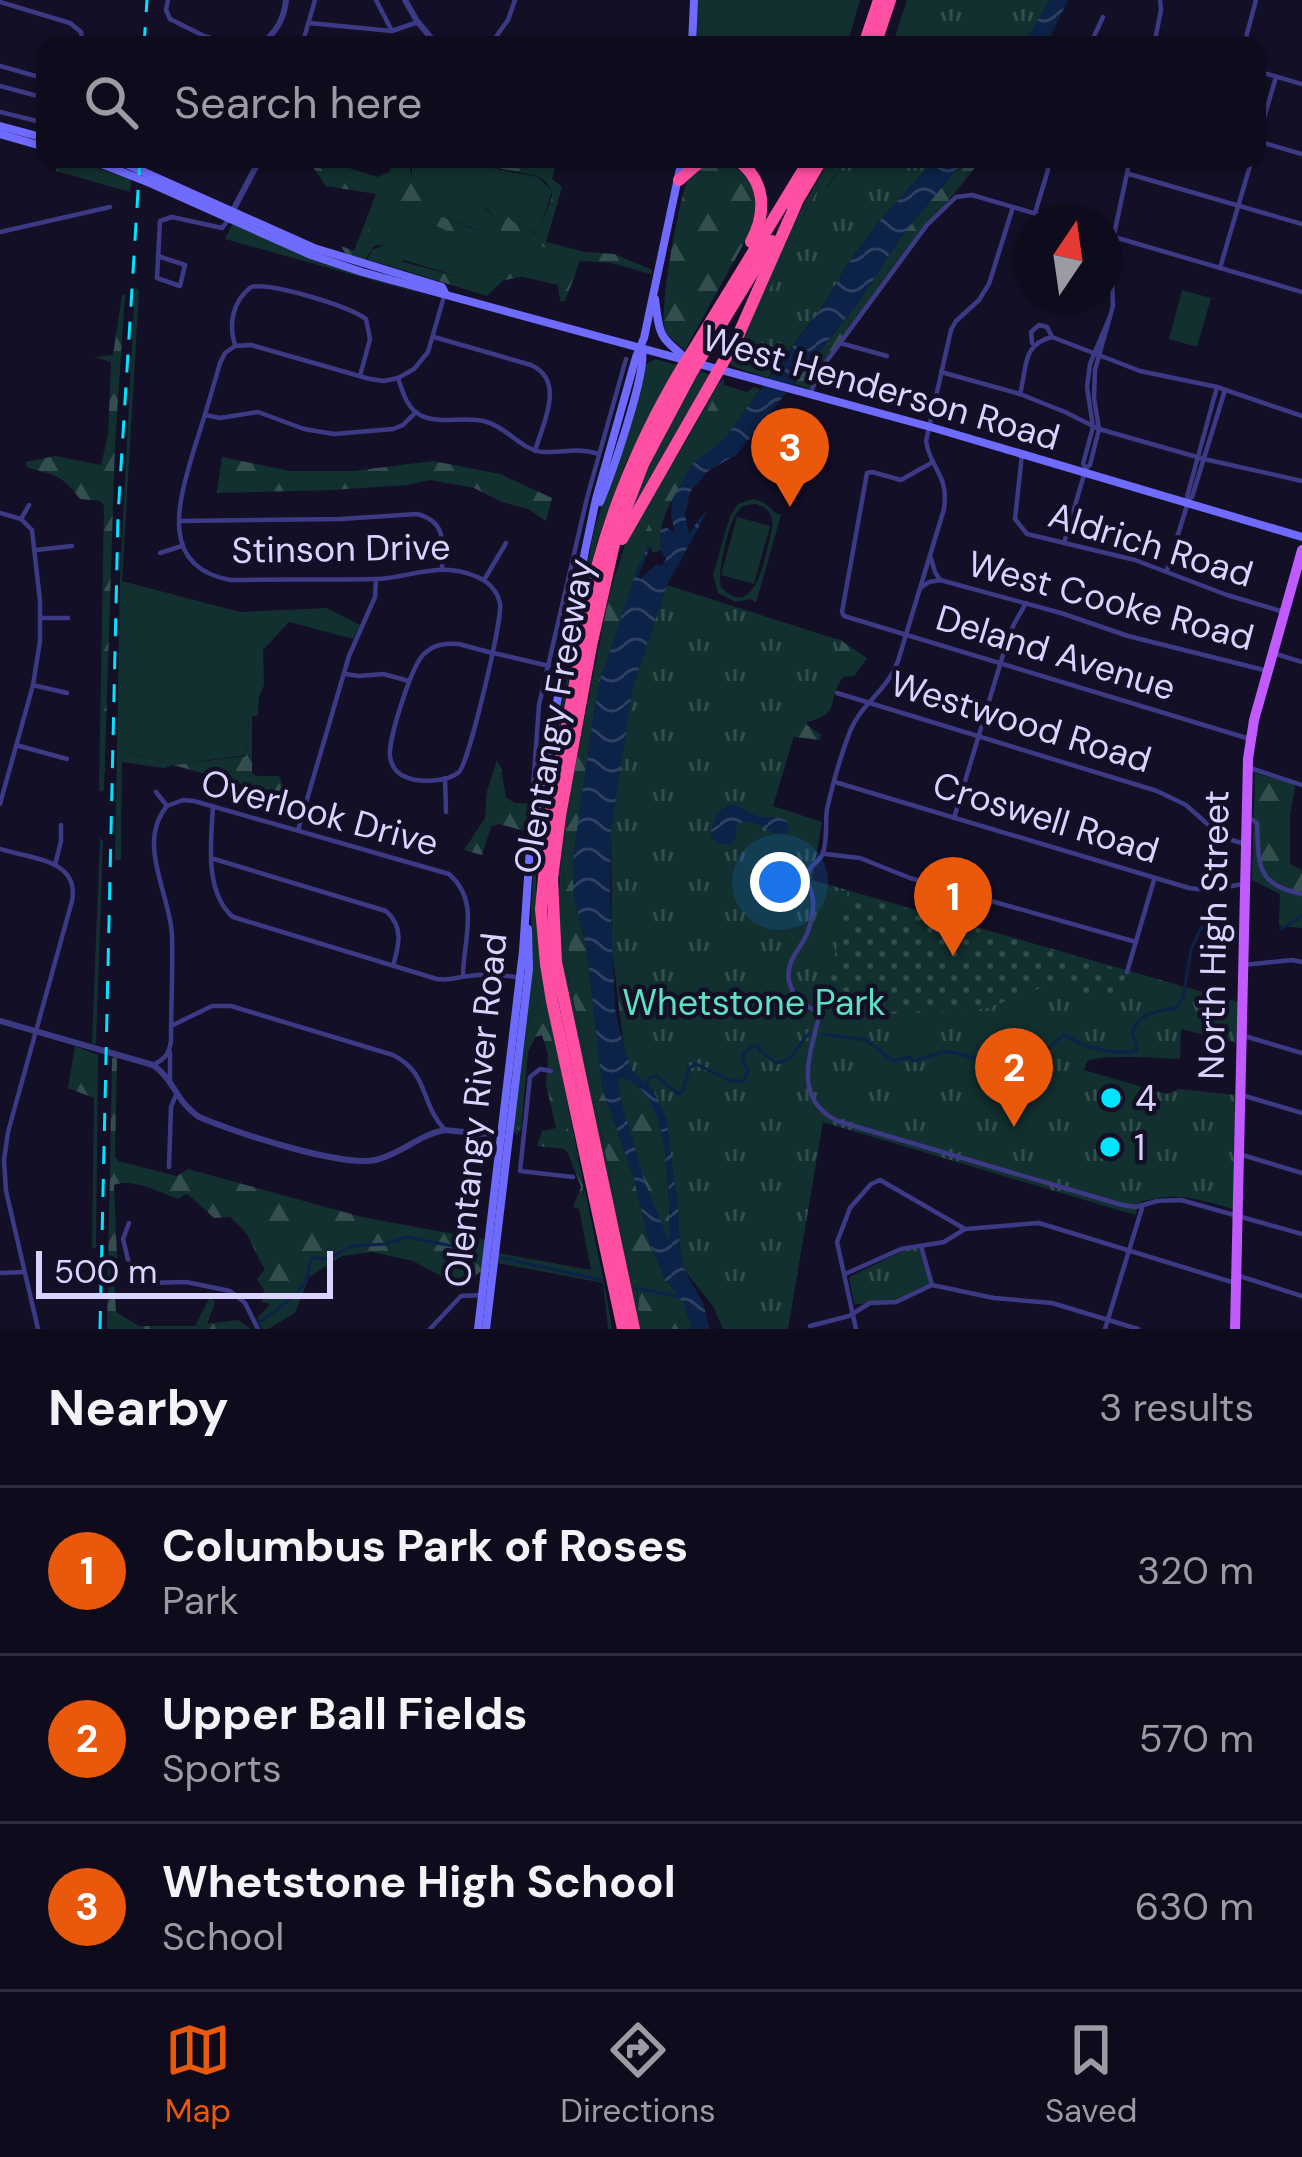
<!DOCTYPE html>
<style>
:root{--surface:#0e0b1c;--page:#1c1929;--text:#f1f3f6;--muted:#9b9ba3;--line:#2e2b3b;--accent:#ea580c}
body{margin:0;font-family:"DM Sans",sans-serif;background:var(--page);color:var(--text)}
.compass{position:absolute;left:1014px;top:204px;width:108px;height:108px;border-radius:50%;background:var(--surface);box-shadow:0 3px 9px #0004;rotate:13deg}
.scale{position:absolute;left:36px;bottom:30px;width:297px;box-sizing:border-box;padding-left:12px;border:6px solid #d9d4ff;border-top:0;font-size:33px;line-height:42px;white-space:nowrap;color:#d9d4ff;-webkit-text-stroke:9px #130f26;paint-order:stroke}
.you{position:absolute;left:780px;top:882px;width:42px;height:42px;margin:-30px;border:9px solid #fff;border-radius:50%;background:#1a73e8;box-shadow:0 0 0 18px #1a73e833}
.badge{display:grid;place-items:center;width:78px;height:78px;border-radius:50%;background:var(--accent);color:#fff;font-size:39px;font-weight:700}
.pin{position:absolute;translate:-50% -99px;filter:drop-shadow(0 3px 6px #0008)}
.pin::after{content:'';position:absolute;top:63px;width:42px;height:36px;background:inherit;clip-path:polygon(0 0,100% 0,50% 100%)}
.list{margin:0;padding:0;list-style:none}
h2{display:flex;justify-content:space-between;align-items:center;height:156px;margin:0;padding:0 48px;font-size:51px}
h2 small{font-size:39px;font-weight:400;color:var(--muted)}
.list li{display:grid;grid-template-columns:78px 1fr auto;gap:36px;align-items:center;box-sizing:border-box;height:168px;padding:0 48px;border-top:3px solid var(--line)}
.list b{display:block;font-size:45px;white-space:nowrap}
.list p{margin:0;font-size:39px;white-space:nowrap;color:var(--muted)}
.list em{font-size:39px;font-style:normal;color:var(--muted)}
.icon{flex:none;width:66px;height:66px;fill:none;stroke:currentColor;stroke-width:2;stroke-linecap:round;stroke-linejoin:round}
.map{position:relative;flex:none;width:1302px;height:1329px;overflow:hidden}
.search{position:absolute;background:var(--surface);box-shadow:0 3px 9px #0004;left:36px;right:36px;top:36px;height:132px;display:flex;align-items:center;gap:30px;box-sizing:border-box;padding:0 42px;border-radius:24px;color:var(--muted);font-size:45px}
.sheet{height:660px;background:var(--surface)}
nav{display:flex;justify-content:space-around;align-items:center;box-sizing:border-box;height:168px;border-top:3px solid var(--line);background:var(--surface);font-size:33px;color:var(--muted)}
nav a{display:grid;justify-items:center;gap:6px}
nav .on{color:var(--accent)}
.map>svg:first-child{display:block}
.grass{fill:#12302f;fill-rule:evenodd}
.forest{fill:url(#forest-firs)}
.park{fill:url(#park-tufts)}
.garden{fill:url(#garden-dots)}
.water{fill:url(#water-waves);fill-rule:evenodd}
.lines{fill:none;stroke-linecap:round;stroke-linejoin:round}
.stream{stroke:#0c2248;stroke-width:3}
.minor{stroke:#3d3a85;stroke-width:4.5}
.tertiary{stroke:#3d3a85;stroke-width:6}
.secondary{stroke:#6f6bff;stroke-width:8}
.primary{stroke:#c25bff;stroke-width:10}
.motorway{stroke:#ff4fa3;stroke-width:12}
.rail{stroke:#00e5ff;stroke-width:3;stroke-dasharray:18 15;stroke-linecap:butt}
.motorway-bridge{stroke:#ff4fa3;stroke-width:12}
.poi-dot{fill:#00e5ff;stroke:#130f26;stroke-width:4.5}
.labels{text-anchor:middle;stroke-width:9;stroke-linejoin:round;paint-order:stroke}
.street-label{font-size:36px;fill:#d9d4ff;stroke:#130f26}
.park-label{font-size:36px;fill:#5fe0c0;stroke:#130f26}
.poi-label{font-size:36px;fill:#d9d4ff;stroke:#130f26;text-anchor:start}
</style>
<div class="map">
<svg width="1302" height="1329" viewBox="0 0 1302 1329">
<defs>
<pattern id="forest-firs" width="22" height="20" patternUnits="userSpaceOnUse" patternTransform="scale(3)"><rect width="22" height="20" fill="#12302f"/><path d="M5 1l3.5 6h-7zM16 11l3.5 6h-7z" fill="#344d4e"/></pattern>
<pattern id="park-tufts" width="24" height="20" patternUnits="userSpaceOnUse" patternTransform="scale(3)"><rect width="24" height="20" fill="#12302f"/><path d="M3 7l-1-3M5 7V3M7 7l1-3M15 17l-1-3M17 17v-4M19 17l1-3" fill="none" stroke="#344d4e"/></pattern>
<pattern id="garden-dots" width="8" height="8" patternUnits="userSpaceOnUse" patternTransform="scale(3)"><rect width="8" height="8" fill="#12302f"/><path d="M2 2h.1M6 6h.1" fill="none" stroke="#344d4e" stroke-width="1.8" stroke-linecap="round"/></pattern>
<pattern id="water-waves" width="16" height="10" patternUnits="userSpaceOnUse" patternTransform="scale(3)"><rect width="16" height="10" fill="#0c2248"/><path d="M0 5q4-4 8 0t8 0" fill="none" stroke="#2f4163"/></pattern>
</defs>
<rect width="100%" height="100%" fill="#130f26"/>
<g class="grass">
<path d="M698 0H860L847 45H696Z"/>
<path d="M446 159 538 177 552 191 538 235 515 223 494 204 484 207 500 221 512 245H537L567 253 569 257 561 283 558 285 510 274 460 277 404 260 390 266 367 260 372 250 386 244 374 246 365 260 355 258 371 241 369 227 382 201 456 235 477 236V230L435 214 412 177V163L435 165Z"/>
<path d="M830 159H846L827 187H819L788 243 787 253 735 359 737 368 731 365 729 358 776 254Z"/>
<path d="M233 223 345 270 440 299 225 239Z"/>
<path d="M135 287 139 291 122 581 240 612 327 608 360 625 353 639 289 622 263 650 264 685 259 697 258 715 249 717 246 755 173 765 122 751 121 860H115L120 577Z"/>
<path d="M1182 290 1211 298 1197 347 1169 339Z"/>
<path d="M655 359 677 365 626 462 597 542 580 617 543 820 536 880V924L544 988 606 1293 612 1329H608L603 1283 497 1263 498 1253 591 1270 579 1209 585 1189 578 1159 571 1145 543 999 539 1000 529 1018 517 1129 521 1130 517 1135 512 1130 532 967 531 906 535 851 594 530 645 365Z"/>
<path d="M699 371 711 375 627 520 652 456Z"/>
<path d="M724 379V385L720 387 650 521 628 572 609 595 630 529 684 445 718 384Z"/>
<path d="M776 442 801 450 789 485 765 477Z"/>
<path d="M752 499C767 500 770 512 781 515L756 603 751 599 735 602 718 593 713 575 730 516 738 504ZM756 504C768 507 774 516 772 529 766 551 756 624 721 587 717 573 728 523 738 511 744 504 747 505 756 504Z"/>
<path d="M737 517 770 526 754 584 721 575Z"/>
<path d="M565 819 563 899 570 943 566 965 625 1248 639 1301 638 1313 643 1329H639L563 970C556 918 559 871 565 819Z"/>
</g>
<g class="forest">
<path d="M55 159H73L131 180 130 192 56 171 59 161Z"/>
<path d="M394 159H446L436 165 412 163 410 169 412 177 435 214 478 231 477 236 473 239 456 235 382 201 369 228 371 241 355 258 345 253 341 246 354 251 376 194 326 186 314 169V164L322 160 378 177 389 172Z"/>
<path d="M453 159H524L546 165H549L551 159H557L552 179 562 187 546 242 585 252 614 254 652 270 651 274 611 263 580 261 565 301H560L558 285 569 258 567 254 537 245H510L502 236 500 221 482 204H494L515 223 537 235 552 197V191L545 181 538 176Z"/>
<path d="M965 159H982L903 257 809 389 794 384 861 299 899 239Z"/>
<path d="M719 160C758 174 762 201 748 236L685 350C678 344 669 338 665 330 658 314 679 197 688 180 694 169 708 162 719 160Z"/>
<path d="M396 260 460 277 510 274 523 276 502 281 487 296 390 266Z"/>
<path d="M122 295H125L115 444 104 790 102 792 99 790 104 506 100 501 80 499C63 476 56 475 28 468L25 462 56 456 101 465 108 435 111 362 95 357 113 355Z"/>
<path d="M724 385 747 392 754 387 760 389C749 406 738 422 726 437 698 470 654 502 661 550L653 553 650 546 638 567 600 681 592 725 573 860V893L586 945 603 1091 633 1175 649 1242 665 1278 684 1304 692 1329H643L638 1313 639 1300 625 1248 566 964 570 943 563 899 565 819 609 595 628 572 650 521 720 386Z"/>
<path d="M222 457 290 471H353L433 461 500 474 552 498 546 521 528 509 502 502 474 488 431 480 406 485 333 490 217 493Z"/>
<path d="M765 617 842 641 867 658 854 676 843 677C825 702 843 713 807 722V725L821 735 819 740 788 736 825 685 835 658 764 620Z"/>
<path d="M249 716H252V773L257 776H279L287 797 173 765 164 768 122 762 121 751 173 765 246 756Z"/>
<path d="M497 760 501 768 506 798 515 803 533 804 528 832 499 824 491 827 482 855 464 850 485 818 487 791Z"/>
<path d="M1255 773 1294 784 1295 788 1290 814V864L1302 870V928L1279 926 1280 894 1252 880Z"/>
<path d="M100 838 103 841 96 1044 92 1043Z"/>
<path d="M544 998 571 1145C581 1166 588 1187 579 1209L573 1207 581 1187 568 1153 564 1149 537 1146 542 1131 556 1128 546 1084 548 1055 542 1035 535 1037 528 1052 521 1130 517 1129 529 1018 540 999Z"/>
<path d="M75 1046 98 1055 96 1248 94 1249 92 1247 94 1098 68 1088Z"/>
<path d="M114 1057 117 1058 115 1157 118 1161 177 1176 188 1169 362 1217 486 1240 481 1271 475 1276 462 1277 454 1283 413 1261 372 1252 342 1256 309 1277 295 1313 268 1329H262L257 1318 270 1304 262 1302 264 1290 257 1279 265 1269C257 1258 254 1247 248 1236 244 1228 236 1224 230 1217L214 1218 190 1196 186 1194 178 1199C158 1192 134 1178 114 1185L117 1258 114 1277 116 1312 139 1326H195L210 1297 215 1302 207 1324 238 1320 251 1329H107L112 1059Z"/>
<path d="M618 1077C631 1079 642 1084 649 1096 670 1128 669 1207 670 1246 652 1199 619 1126 618 1077Z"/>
</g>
<g class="park">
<path d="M907 0H1050L1023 45H892Z"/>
<path d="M846 159H935L876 225 847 265 825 303 768 378 737 368 735 359 787 253 788 243 820 186 828 187Z"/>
<path d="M667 585 842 641 825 685 796 729 773 806 822 822 812 880 1238 1002 1236 1043 1181 1029 1180 1059C1158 1058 1105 1054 1087 1061L1084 1070 1167 1094 1179 1089 1235 1095 1233 1209C1197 1199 1178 1191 1140 1202L1135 1215 823 1122 788 1329H723L713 1306 685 1271 680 1251 678 1210 666 1117 632 1071 624 1048 612 949 611 832 621 756 633 686Z"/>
<path d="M919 1248 930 1285C906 1296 880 1309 854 1303L849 1279 851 1276 905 1250Z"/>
</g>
<path class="garden" d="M848 891 1127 972 1117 998 1086 993 1053 983 988 1008 968 1011 835 1016 823 1012Z"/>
<g class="water">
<path d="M1050 0H1068L1046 45H1023Z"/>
<path d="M935 159H965L899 239 861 299 737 454 708 471 690 492 685 514 689 534 702 515 707 512 667 585 633 686 611 832 610 892 615 1009 624 1048 632 1071 653 1090 666 1117 678 1210 680 1251 685 1271 703 1303 710 1329H692L684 1304 665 1278 649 1242 633 1175 603 1091 586 945 573 893V860L592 725 600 681 634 578 648 546 651 545 638 577 640 579 657 564 662 566 666 559 661 550 660 531 665 527 675 532 671 515 672 500 691 465 723 440 825 303 847 265 876 225ZM619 1077C673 1088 670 1197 669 1241L644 1180 619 1093Z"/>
<path d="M729 805C746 806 750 816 762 817 773 818 776 815 787 821L789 830 785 835C766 835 756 815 737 824L735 840 731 844H718L711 837C710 825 717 809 729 805Z"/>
</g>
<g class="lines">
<g class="stream">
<path d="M1281 929 1302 916"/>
<path d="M822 1034 866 1040 893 1061 909 1057 914 1061 945 1051 980 1059 1004 1058 1018 1071 1028 1067 1064 1034C1082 1048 1113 1055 1136 1051L1137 1046 1132 1033C1139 1012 1157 1011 1177 1008L1183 998 1191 950 1201 928 1210 929"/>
<path d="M647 1084 650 1077 656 1076 678 1094 683 1090 689 1068 696 1064 731 1081H744L748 1071 743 1063V1054L755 1045 775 1063C796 1062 797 1043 810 1033"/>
<path d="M502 1258 602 1280"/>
<path d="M635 1288 680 1297"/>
<path d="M259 1323C273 1311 301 1296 307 1277 309 1270 309 1263 313 1257L326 1260 352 1246 386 1244 407 1237 473 1250"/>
</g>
<g class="minor">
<path d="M168 0 166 10 170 19 204 36 236 45"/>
<path d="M376 0 392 31"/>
<path d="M0 2 70 23 81 32 83 45"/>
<path d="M309 23 392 31 415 23"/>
<path d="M302 45 315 0"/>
<path d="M490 45 508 20 515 0"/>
<path d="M1090 45 1103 17"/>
<path d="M1154 45 1161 10 1160 0"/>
<path d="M1244 45 1256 0"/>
<path d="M0 66 39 77 40 91 45 94"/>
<path d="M1257 71 1302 84"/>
<path d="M0 86 45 98"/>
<path d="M0 112 45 123"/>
<path d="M1257 141 1302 154"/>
<path d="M1257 142 1276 77"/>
<path d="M1129 174 1302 224"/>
<path d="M1013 207 989 284 979 300 956 321 951 330 926 441C931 471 949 474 944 509L898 661C888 690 863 702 851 729 841 754 833 783 827 809 825 822 828 843 822 855 818 864 808 865 807 877 806 886 810 885 812 894 815 906 812 920 808 931 802 949 785 959 789 981 793 998 805 1007 820 1012 811 1053 791 1097 837 1121L1122 1205 1136 1207 1157 1201 1181 1200 1302 1234"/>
<path d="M1035 213 1048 170 1047 159"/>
<path d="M0 232 110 207"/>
<path d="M1104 234 1302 292"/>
<path d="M158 256 185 265 180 286 157 278 160 221 172 217 222 228 229 219"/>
<path d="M1220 268 1252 159"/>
<path d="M434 337 531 365C566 381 543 423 535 451"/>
<path d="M840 343 887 356"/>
<path d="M1032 343 1031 332 1039 325 1047 327 1052 337"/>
<path d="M235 345C228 324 233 301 251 287 271 282 348 306 366 319L370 339 360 376"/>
<path d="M235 346 225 353 220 363C212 391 204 419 195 446 180 497 156 566 230 580 279 579 328 580 377 579 402 578 425 568 450 570 462 571 475 575 485 581 492 586 498 594 500 603 503 618 469 762 459 772 448 782 419 783 406 777 397 774 391 766 390 756 388 740 412 663 425 653 435 644 446 643 459 644L492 653 498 654 549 666"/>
<path d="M235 346 251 345 370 379 384 381 398 378 414 369 428 352 445 293"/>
<path d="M941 372 1020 394 1065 412 1099 429 1204 459 1302 481"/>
<path d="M398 378C403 393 407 409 422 416 442 425 466 415 487 422 508 428 522 451 544 452 566 453 574 447 599 454"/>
<path d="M810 394 821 369 927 225 956 197 972 195 1064 222"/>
<path d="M1020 394C1027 370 1021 344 1052 337L1140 371 1217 387 1302 416"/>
<path d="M205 415 220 418 258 412 304 429 334 434 393 429 403 425 416 412"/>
<path d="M1022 454 1015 519 1027 534 1135 560 1227 595 1284 612"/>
<path d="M933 462 901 480 872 472 867 473 842 612 844 616 1250 739"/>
<path d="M1086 468 1090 465 1099 429 1094 398 1095 370 1113 306 1111 249 1130 159"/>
<path d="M1187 497 1217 387"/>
<path d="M0 513 21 519"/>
<path d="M21 519 29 505"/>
<path d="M180 521 341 519 417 514C448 522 442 544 442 570"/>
<path d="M1064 543 1086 468 1083 464 1093 427 1087 387 1090 364 1109 319"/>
<path d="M36 550 72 546"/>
<path d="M160 553 182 546"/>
<path d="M931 558 935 572 940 580"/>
<path d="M1167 570 1189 499 1192 497 1225 390"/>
<path d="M484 580 506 543"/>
<path d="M922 587 929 582 940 580 1061 613 1128 636 1268 671"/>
<path d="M43 618H68"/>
<path d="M1273 653 1302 662"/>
<path d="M345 674 359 676 383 674 409 681"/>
<path d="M33 685 67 693"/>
<path d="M837 693 1157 791 1186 805 1222 837 1245 844"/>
<path d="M16 745 67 759"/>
<path d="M1253 769 1302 785"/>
<path d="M445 778 446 812"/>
<path d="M835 782 1189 888 1206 890 1244 884"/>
<path d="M533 788 539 705 587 498 626 359"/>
<path d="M156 792 167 806"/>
<path d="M0 804 33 685 40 641V601L32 530 21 519"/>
<path d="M167 806 183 800 194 801 449 874C481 902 463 940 463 976"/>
<path d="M213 806C211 841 204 892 233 917L437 979C450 981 457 977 469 976 486 973 504 975 522 978"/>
<path d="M954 818 1002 658 1013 626 1026 603"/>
<path d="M1251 819 1257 823C1259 864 1255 885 1302 894"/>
<path d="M298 830 349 656 375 597 376 579"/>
<path d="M0 849C31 859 80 859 72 901L8 1132 4 1160 6 1191 38 1329"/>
<path d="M825 854 860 858 910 878 1136 942"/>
<path d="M214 859 386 911C404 927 399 945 393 966"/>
<path d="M55 865 61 841V825"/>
<path d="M1243 965 1292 960 1302 962"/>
<path d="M1127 972 1154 880"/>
<path d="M171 1026 212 1006H231L393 1055C430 1074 419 1102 445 1130"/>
<path d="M1241 1035 1302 1053"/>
<path d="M170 1052V1082"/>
<path d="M153 1065C165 1059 169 1054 171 1041 171 1005 173 970 172 935 170 894 136 843 167 806"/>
<path d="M551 1071 540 1069 530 1077 520 1171 573 1177"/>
<path d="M1245 1096 1302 1113"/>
<path d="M1239 1154 1302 1173"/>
<path d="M169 1167 171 1107 176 1095"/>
<path d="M129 1223 123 1239 130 1268 136 1278 145 1283 186 1282 230 1291 245 1303 258 1329"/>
<path d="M921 1246 932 1285"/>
<path d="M0 1273 24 1272"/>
<path d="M845 1274 901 1249 944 1242 965 1229"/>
<path d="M1236 1275 1302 1296"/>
<path d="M810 1326 849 1316 870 1303 896 1302 932 1285 994 1298 1052 1303 1138 1329"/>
<path d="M430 1329 461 1296 482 1295"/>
<path d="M856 1329 837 1242 850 1208 871 1184 880 1180 965 1229 1039 1223 1235 1283"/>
<path d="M1105 1329 1142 1208"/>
</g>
<g class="tertiary">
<path d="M405 0 417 21 437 45"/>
<path d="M259 45C276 34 284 20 286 0"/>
<path d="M231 214 260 159"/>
<path d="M0 1021 153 1065C174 1079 176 1102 199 1117 235 1132 339 1167 375 1160 400 1155 420 1134 445 1130L504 1136"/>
</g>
<g class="secondary">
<path d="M692 45 694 0"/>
<path d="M0 126 45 138"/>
<path d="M0 134 45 147"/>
<path d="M89 159 150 183 311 255 362 272 934 428 1302 537"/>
<path d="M115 159 314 248 442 287 445 293"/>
<path d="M655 299C660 339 659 335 689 361"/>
<path d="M600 502C611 476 647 373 642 350"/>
<path d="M478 1329 523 951 530 848 585 551 596 499 636 357 644 338 682 159"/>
<path d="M486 1329 529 969 528 929"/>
</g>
<path class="primary" d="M1235 1329 1248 759 1254 720 1302 550"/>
<g class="motorway">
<path d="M864 45 879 0"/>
<path d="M875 45 890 0"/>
<path d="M736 159C766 180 767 212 751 242"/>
<path d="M679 180 703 159"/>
<path d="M793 208 822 159"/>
<path d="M691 354 810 159"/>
<path d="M701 357 772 241"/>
<path d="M622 539 737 338 796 204"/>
<path d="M623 1329 552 1001 546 964 541 909 550 815 597 567C616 496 645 430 682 368"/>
<path d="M634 1329 556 962 552 879 560 816 591 646 616 535 643 464 693 370"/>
</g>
<g class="rail">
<path d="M144 45 147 0"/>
<path d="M100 1329 118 515 140 159"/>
</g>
<g class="motorway-bridge">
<path d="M682 368 691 354"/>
<path d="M693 370 701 357"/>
</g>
</g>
<g class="poi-dot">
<circle cx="1111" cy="1098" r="12"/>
<circle cx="1110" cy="1147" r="12"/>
</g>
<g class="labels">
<g class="street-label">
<text transform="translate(881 387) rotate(16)" y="13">West Henderson Road</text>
<text transform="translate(1151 544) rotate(17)" y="13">Aldrich Road</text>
<text transform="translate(341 548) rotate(-1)" y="13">Stinson Drive</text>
<text transform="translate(1111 600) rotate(15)" y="13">West Cooke Road</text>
<text transform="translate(1056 652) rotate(17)" y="13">Deland Avenue</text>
<text transform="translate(553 716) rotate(-80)" y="13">Olentangy Freeway</text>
<text transform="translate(1021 721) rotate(17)" y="13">Westwood Road</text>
<text transform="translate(320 812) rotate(15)" y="13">Overlook Drive</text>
<text transform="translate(1046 817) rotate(17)" y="13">Croswell Road</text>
<text transform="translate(1213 935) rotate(-89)" y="13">North High Street</text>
<text transform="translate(475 1110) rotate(-84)" y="13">Olentangy River Road</text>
</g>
<g class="park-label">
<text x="754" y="1015">Whetstone Park</text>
</g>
<g class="poi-label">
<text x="1135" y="1111">4</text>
<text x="1134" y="1160">1</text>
</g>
</g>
</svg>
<svg class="compass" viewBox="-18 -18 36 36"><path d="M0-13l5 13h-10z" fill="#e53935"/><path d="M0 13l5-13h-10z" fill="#9b9ba3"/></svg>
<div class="scale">500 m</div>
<div class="you"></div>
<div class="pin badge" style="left:953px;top:956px">1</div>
<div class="pin badge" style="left:1014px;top:1127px">2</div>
<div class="pin badge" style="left:790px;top:507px">3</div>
<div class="search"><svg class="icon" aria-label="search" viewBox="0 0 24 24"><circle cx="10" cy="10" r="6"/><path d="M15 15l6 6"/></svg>Search here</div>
</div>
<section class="sheet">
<h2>Nearby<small>3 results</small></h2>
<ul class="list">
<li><span class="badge">1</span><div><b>Columbus Park of Roses</b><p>Park</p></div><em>320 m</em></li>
<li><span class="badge">2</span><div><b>Upper Ball Fields</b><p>Sports</p></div><em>570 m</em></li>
<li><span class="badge">3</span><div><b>Whetstone High School</b><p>School</p></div><em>630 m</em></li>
</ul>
</section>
<nav>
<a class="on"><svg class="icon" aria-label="map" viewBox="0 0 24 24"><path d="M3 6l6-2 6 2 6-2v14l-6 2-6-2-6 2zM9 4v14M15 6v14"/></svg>Map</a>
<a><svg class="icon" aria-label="directions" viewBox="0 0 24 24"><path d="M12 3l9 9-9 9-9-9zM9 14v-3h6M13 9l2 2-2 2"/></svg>Directions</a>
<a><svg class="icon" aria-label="saved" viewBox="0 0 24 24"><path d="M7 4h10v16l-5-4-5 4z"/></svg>Saved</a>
</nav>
